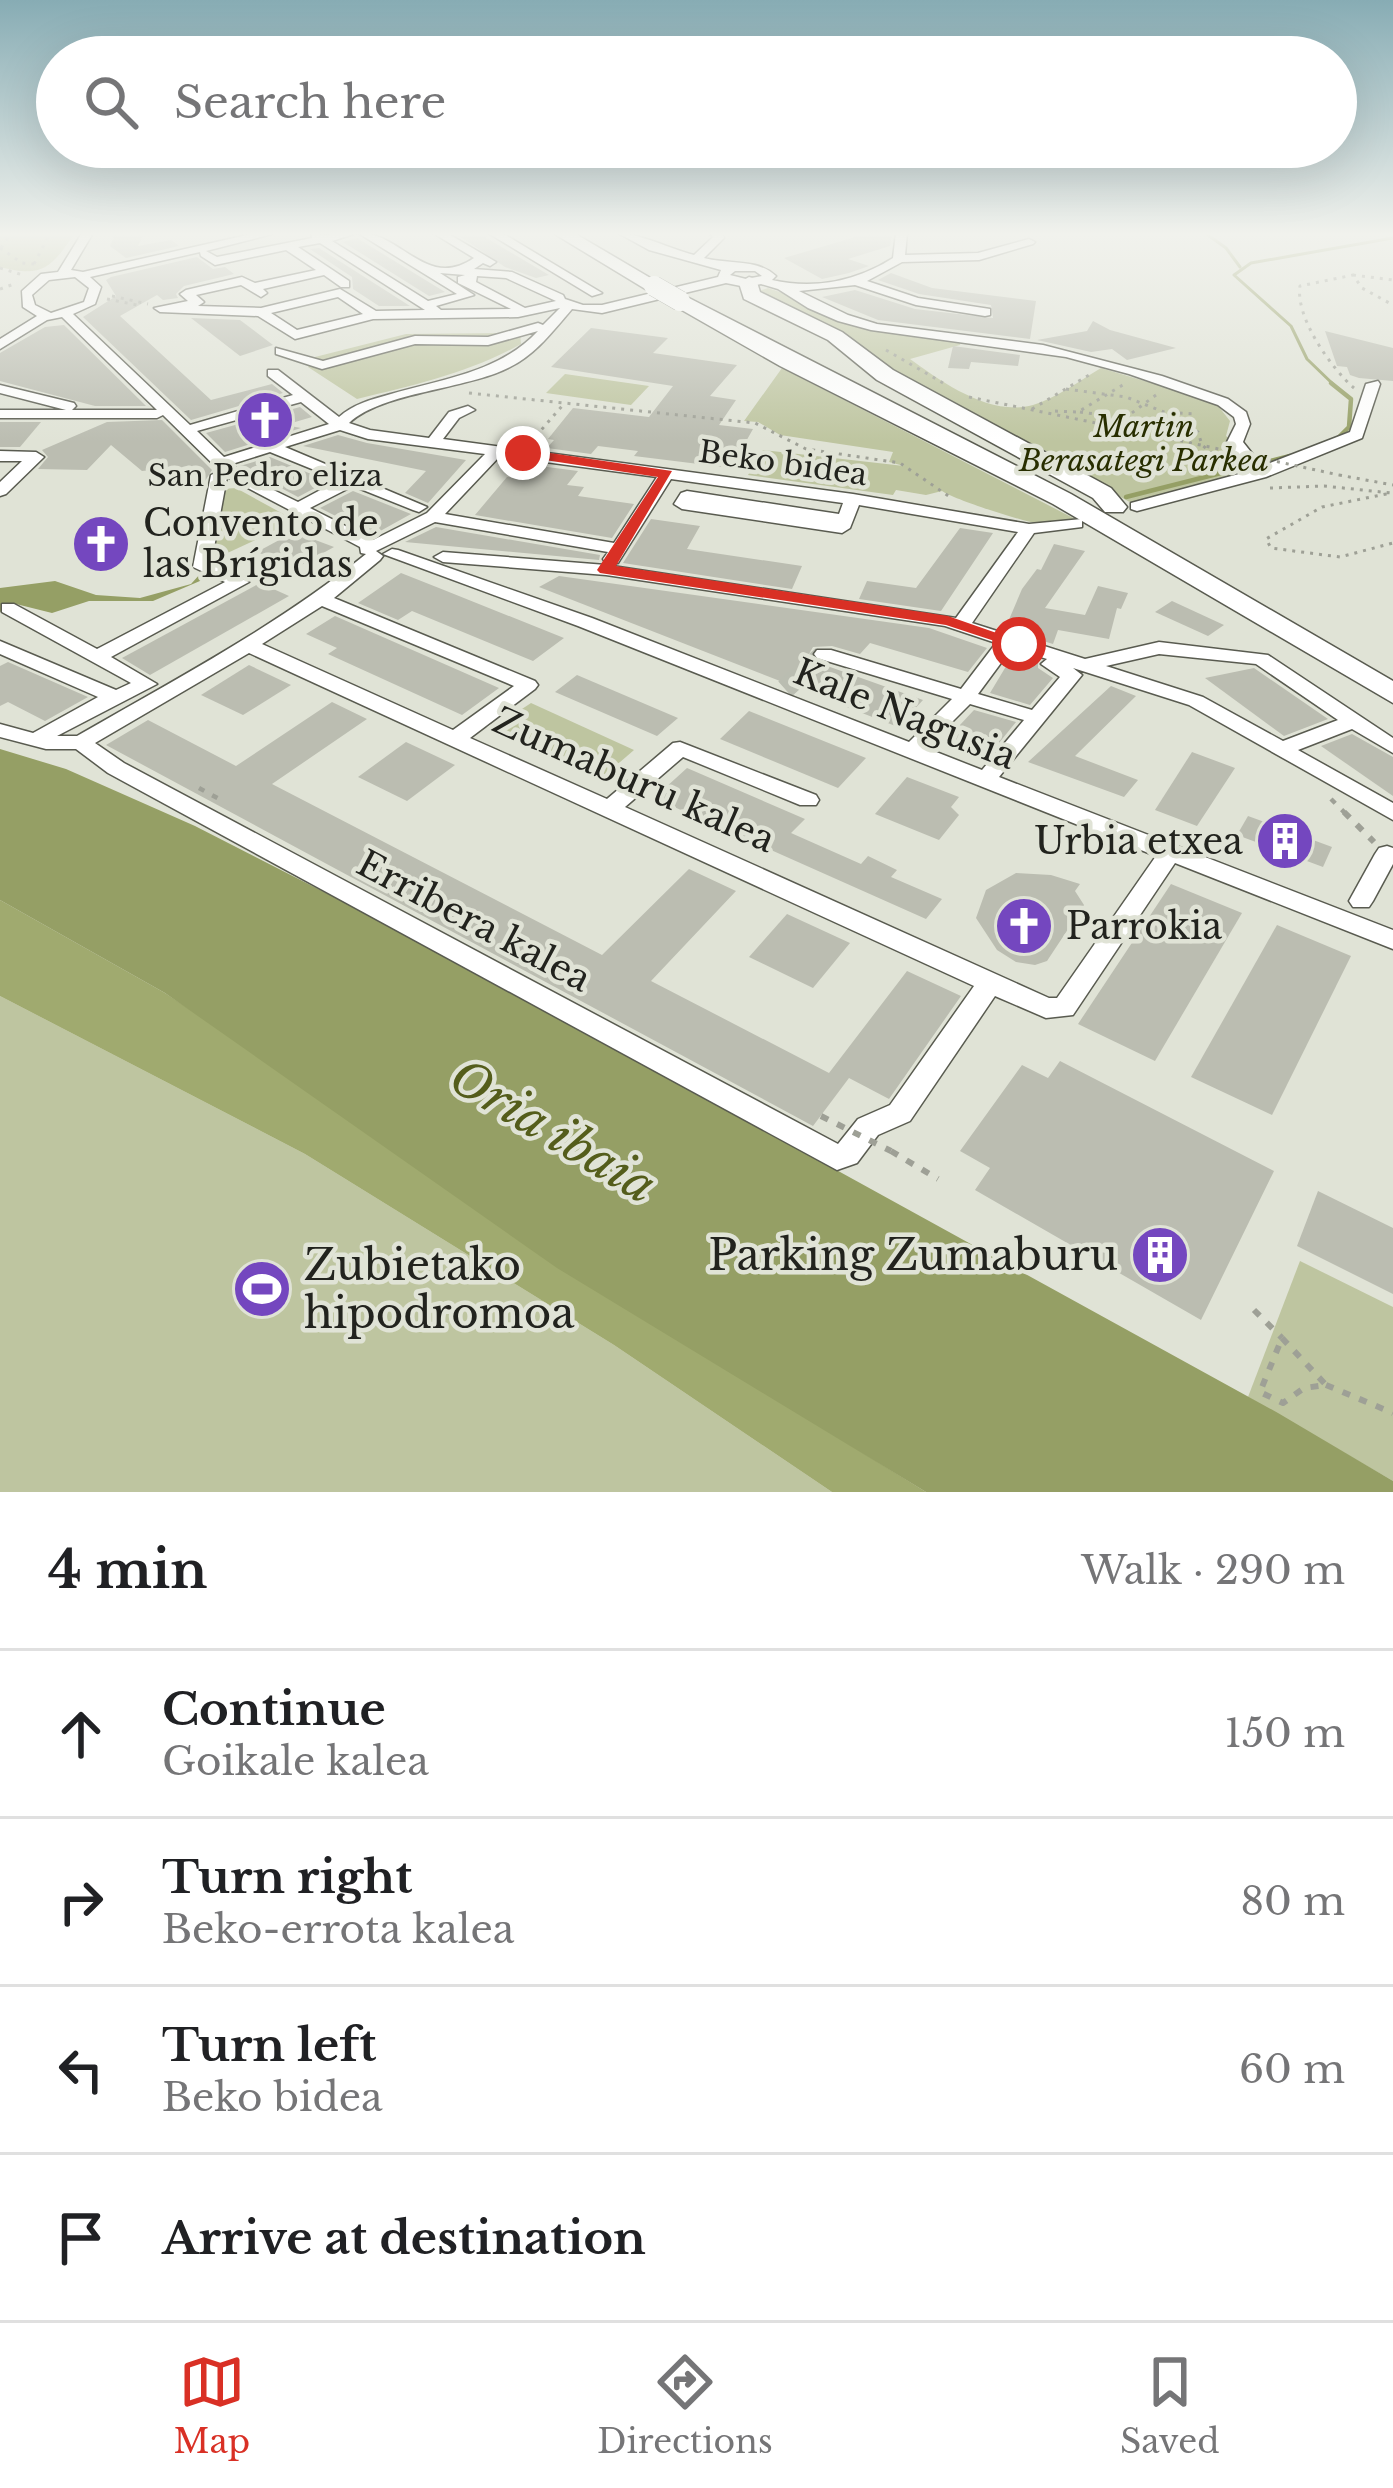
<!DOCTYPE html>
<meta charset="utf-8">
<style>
:root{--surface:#fff;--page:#f2f2f2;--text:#202124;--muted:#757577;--line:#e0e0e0;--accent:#d93025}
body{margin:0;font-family:"Libre Baskerville",serif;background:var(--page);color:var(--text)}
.stop{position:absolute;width:36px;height:36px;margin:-27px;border:9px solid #d93025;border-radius:50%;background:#fff}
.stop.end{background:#d93025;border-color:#fff;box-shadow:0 3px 12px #0008}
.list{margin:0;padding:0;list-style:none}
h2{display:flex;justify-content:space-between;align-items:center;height:156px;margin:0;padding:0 48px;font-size:51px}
h2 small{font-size:39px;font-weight:400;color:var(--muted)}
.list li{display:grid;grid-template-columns:78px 1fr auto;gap:36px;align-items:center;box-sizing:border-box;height:168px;padding:0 48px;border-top:3px solid var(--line)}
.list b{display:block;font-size:45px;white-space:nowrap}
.list p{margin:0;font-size:39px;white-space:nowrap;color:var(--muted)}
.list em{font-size:39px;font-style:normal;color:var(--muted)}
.icon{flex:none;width:66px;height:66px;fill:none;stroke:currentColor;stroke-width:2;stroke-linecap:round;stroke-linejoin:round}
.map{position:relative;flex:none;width:1393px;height:1492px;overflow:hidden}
.search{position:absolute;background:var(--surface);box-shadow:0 12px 48px #0002;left:36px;right:36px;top:36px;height:132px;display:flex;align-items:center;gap:30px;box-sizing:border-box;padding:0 42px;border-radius:66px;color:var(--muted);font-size:45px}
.sheet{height:828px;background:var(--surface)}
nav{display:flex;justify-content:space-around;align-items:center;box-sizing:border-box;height:168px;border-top:3px solid var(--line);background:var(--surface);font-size:33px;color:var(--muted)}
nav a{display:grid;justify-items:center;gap:6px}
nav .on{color:var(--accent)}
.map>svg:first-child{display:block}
.green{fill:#bec5a0}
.forest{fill:#a0aa6f}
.water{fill:#959f65}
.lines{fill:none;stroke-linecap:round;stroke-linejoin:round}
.stream-far1{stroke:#959f65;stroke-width:3}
.stream{stroke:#959f65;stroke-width:4.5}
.building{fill:#bbbdb1}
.minor-tunnel{stroke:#babdb1;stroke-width:20;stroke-dasharray:20 10;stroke-linecap:butt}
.minor-casing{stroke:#595b50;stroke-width:3}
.highway-casing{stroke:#595b50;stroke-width:3}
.path-far2{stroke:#9ea096;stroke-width:3;stroke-dasharray:3 6;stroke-linecap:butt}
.path-far1{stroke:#9ea096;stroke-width:4.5;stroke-dasharray:6 9;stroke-linecap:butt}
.path{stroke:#9ea096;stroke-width:6;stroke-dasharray:8 10;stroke-linecap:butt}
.minor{fill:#fff;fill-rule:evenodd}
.highway{fill:#fff;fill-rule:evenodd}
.highway-bridge-casing{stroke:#595b50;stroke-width:21;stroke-linecap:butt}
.path-bridge-far1{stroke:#9ea096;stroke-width:3;stroke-dasharray:3 6;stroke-linecap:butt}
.path-bridge{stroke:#9ea096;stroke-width:6;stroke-dasharray:8 10;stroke-linecap:butt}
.highway-bridge{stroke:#fff;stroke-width:20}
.route{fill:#d93025}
.labels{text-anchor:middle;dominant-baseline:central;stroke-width:9;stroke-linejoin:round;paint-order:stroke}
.far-park-label{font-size:30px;font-style:italic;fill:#282e00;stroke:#e0e3d6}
.far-street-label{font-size:30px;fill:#22231e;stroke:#e0e3d6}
.far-poi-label{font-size:30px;fill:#22231e;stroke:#e0e3d6}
.poi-label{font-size:36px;fill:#22231e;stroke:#e0e3d6;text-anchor:start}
.street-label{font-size:36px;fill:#22231e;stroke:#e0e3d6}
.near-poi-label{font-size:42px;fill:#22231e;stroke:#e0e3d6;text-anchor:end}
.near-water-label{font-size:48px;font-style:italic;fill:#545d1b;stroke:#e0e3d6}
</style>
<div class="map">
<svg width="1393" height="1492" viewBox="0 0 1393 1492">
<rect width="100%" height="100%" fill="#e0e3d6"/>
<!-- green -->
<g class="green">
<path d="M0,233H75C51,268 43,278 0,267Z"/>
<path d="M768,288L897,332L961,340L960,345L910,359C942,382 990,417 1033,405C1056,398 1081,380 1101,368L1215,402L1230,421L1226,436L1269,469L1137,506L879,365L759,291Z"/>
<path d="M520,333L521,344C469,373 415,385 357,399L308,367L315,357L406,334Z"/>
<path d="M782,368L1081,522C1071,523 1061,526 1052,526C1035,526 955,500 942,491L926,495L896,490L893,495L748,475L763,450L904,466L889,462L893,452L780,435L758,422L744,421Z"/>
<polygon points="565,374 649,386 631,405 546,393"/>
<polygon points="236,488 296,521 208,562 222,489"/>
<polygon points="531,703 634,750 604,776 495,727"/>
<polygon points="0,996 305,1154 614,1345 832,1492 0,1492"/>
<polygon points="1300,1261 1393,1307 1393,1481 1248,1397"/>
</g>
<!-- forest -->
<polygon class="forest" points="0,900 165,993 779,1401 926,1492 832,1492 614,1345 305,1154 0,996"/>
<!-- water -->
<g class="water">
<polygon points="201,573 214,575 153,601 89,601 52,613 16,604 0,612 0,588 55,581 96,595 140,598 191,584"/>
<polygon points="0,749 66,769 195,826 424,943 1278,1413 1393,1481 1393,1492 926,1492 557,1268 165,993 0,900"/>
</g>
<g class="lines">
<!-- stream-far1 -->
<g class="stream-far1">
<polyline points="1205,233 1226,248 1240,267"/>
<polyline points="1335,386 1307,359 1291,326 1234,275 1251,263 1393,238"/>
</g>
<!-- stream -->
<g class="stream">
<polyline points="1331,383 1351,399 1349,427 1336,440"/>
<polyline points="1258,464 1290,456"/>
<polyline points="1126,497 1229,471"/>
</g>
</g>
<!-- building -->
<g class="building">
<polygon points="116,233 144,233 138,246 171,240 179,246 126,258 110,246"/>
<polygon points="455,233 478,233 549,275 536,278 505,267"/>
<polygon points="869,233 892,233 890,246 848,259 869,266 849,273 822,279 784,258"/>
<polygon points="357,238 445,292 429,296 343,242"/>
<polygon points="319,248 410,306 379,306 353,289 352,277 310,249"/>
<polygon points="197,257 213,269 225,267 234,274 184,286 176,294 178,298 163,300 157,295 120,316 211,400 272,384 283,393 191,420 83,317 116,296 106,280 111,277"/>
<polygon points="891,273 932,288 1036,301 1030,339 878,320 822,297 855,290 915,309 993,318 991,305 919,294 878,280"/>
<polygon points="191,318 240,320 273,345 240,356"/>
<polygon points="1093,321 1110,330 1176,348 1127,360 1112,349 1091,352 1037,340 1087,331"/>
<polygon points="64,325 146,406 95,406 0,381 0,353 45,327"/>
<polygon points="591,328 668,338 653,353 737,365 710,396 736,400 719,425 753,429 731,468 634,456 638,451 598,446 591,454 547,448 554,440 548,439 573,408 649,417 673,386 551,367"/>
<polygon points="1325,331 1393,348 1393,381 1359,378 1350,375 1347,367 1337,366"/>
<polygon points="953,346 1020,355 1018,366 971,362 969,369 948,368"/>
<polygon points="300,407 312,417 285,425 301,428 225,452 206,433"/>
<polygon points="162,420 212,470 205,481 178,485 172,468 142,471 111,445 87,470 38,469 48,457 42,450 107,422"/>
<polygon points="0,422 41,422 20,447 0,447"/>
<polygon points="338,435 367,443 466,460 428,503 405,493 426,471 303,446"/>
<polygon points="270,457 328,481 298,497 240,466"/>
<polygon points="532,465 578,471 567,485 584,487 578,496 634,504 612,538 475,515 507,477 520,478"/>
<polygon points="353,491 411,514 373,535 320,508"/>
<polygon points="651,519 700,526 687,549 802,566 792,589 623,563"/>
<polygon points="436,527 600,555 599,560 405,542"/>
<polygon points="960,528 993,533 941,611 859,599 867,581 916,588"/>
<polygon points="294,532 334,547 296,568 257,552"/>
<polygon points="1054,544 1085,551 1045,608 1085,615 1098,586 1128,593 1121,609 1117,608 1109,639 1058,630 1053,644 1005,629 1022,589 1037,569 1041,570"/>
<polygon points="401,573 444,590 564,638 533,661 412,611 398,620 358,603"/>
<polygon points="559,576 929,628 987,648 968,672 870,643 860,654 832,646 813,647 809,654 816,662 923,700 898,727 539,587"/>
<polygon points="260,583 289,596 150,675 122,658"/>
<polygon points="1172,601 1224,625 1208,636 1155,612"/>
<polygon points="335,616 499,688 462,715 328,654 337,648 306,634"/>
<polygon points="1014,653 1038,661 1038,668 1053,678 1030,705 990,693"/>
<polygon points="8,662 88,697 45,721 8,702 0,706 0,666"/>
<polygon points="249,665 291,685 243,715 201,695"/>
<polygon points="1254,668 1328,719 1284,736 1205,678"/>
<polygon points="577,675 678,718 657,736 555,692"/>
<polygon points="1111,686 1136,696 1075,756 1138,780 1124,797 1028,762"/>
<polygon points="332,702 367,719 272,784 602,955 689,869 736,891 651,981 829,1073 907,971 961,996 889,1099 849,1078 813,1126 106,745 148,720 236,766"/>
<polygon points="974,710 1016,722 986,759 944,742"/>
<polygon points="749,711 866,758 838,788 720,739"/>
<polygon points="1352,734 1393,757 1393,796 1321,746"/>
<polygon points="406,742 455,765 407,801 358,777"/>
<polygon points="1192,752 1235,768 1197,826 1155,810"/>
<polygon points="687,768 805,819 791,833 861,864 868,856 897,870 891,877 942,899 926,919 654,798"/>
<polygon points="907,777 959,797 951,807 959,815 939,840 875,814"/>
<polygon points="1248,816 1332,847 1323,867 1237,835"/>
<polygon points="1016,873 1051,875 1080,884 1075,891 1084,905 1047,961 1035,965 1016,962 997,950 976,918 986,890"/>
<polygon points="1171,884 1242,913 1155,1061 1078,1024"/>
<polygon points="787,914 850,943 813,988 749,957"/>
<polygon points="1277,925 1351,956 1272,1115 1191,1077"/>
<polygon points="1060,1061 1274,1171 1201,1320 975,1190 990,1168 960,1151 1022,1065 1048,1078"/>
<polygon points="1318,1191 1393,1228 1393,1294 1297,1246"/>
</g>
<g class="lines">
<!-- minor-tunnel -->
<polyline class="minor-tunnel" points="785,689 824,654"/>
<defs>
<g id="minor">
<path d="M82,233H93L71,270L83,272L256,233H276L206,251L217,257L312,238L311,233L323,235L357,233L332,241L428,301L457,294L358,233C402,232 426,291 474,258L433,233H447L496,262L490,266L483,263L474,269L512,272L563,295L565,299L583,305H602L718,277L721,270L649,250L618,233C638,233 671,249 694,255L713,237L709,233H722L724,238L704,258C730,265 756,258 776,276L772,280C815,290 857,281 893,258L896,233H907L905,255L978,253L1029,239L1035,242L1033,244L979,260L902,262L867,281L918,298L990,309V315L985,316L916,305L855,285L799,291L848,315L877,324L1043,345L1162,376L1228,399L1246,412L1250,424L1243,442L1262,466L1350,432L1366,384L1378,381L1380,384L1362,438L1266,477L1137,511L1131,509V503L1250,471L1227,442L1236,424L1234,417L1218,405L1129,374L1066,357L871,330L838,321L808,308L778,289L761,284L746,287L726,283L602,313L572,309C553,331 536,354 510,367C466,390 384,391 349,423L370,430L429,438L449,412L468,406L475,410L459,418L443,439L853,494L1029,524L1082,519V527L1034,533L972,623L1085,659L1159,642L1268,655L1393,738V753L1352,729L1298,750L1393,803V820L1189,705L1073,668L1082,675L999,777L1393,930V949L1175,863L1073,1015L1046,1018L995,996L910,1121L878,1135L857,1163L837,1170L108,773L76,749H46L0,737V724L33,733L98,697L0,654V641L116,690L131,683L2,612V604H14L97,649L225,582L193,567L211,475L220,471L163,415L157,418H0V410H66L0,393V385L74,403L76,406L72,410H157L62,317L47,320L0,349V339L37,316L23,307L22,291L41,274L58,272ZM320,243L425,310L376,311L340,289L261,308L198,306L204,302L196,295L241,285L261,297L267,293L263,289L324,275L341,287H349V281L298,247ZM286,250L316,270L255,283L242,277L186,290L180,294L188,301L154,308L160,312L258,316L295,339L373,319L518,317L560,308L543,325L538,323L488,337L415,336L323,361L276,348V354L322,369L415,344L488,345L538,331C500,372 443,379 391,394C373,399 353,404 339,417L278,370H268V376L293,395L190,425L73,314L95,304L101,287L90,277L200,252L201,256L215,265ZM735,271H755L762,276L746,279L730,275ZM440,273L465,275L458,277V283L511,309L441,310L436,306L474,295ZM477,276L506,278L556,301L525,308L476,282ZM75,277L89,288L84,302L51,313L35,305L32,295L49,280ZM338,297L363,314L297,330L271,313ZM301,402L329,424L224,457L197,431ZM340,430L368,439L485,454L427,513L373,540L310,508L353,486L413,510L419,512L427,507L285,447ZM270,452L339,480L298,502L243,475L232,464ZM500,456L657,477L614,543L445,514ZM227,477L360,547L361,553L366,554C277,626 176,679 77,736H57L157,684L111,657L249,582L211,564ZM671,479L843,503L839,514L687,491L681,493L674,504L682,509L842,533L850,528L859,505L1018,532L956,618L606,565L443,552L434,557L443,562L606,575L945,626L996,643L961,689L831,650H817L814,654L817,658L952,699L909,742L592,618L398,550L392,549L383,554L578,626L1156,856L1057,998H1049L625,807L683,757L800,805H816L819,800L816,795L680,742L673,743L607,799L470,738L535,689L538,685L535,681L334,598L380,560L383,556L376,551L435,522L608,552L603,559L606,563H618ZM322,606L514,686L453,730L262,644ZM1012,648L1047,659L1041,664L1060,677L1032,710L978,694ZM249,653L974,986L890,1105L858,1119L838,1144L124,763L95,743ZM1159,654L1256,664L1338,720L1283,741L1203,697L1106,666ZM970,704L1024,720L982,770L926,748Z"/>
<polygon points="488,233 502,233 602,293 592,296"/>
<polygon points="0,451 36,452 44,457 6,494 0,496 0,482 22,461 0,461"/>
<polygon points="1387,846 1393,848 1393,864 1373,901 1369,907 1353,907 1349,901 1375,854 1379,848"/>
</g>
<g id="highway">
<polygon points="553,233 574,233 664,286 647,290"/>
<polygon points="749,277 756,279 760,292 842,332 893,370 1111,488 1127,507 1123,512 1105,512 1093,498 877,380 828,340 744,299 739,283"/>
<polygon points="673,297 687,297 1071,494 1393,681 1393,703 1053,504 780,366 673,305"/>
</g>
</defs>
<!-- minor casing -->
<use href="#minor" class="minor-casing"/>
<!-- highway casing -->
<use href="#highway" class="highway-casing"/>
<!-- path-far2 -->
<g class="path-far2">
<polyline points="0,248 22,263 34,264"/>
<polyline points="1,248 11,233"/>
<polyline points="34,264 50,233"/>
<polyline points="0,268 23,275"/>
<polyline points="1353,275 1393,280"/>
<polyline points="0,289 17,283"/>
<polyline points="112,296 148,304"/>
<polyline points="107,299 142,306"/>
<polyline points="886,350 943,383"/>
<path d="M1354,388C1331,368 1295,317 1300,286L1353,275L1362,288L1393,305"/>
<polyline points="1066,389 1126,397 1164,412 1196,414"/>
<polyline points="469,393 755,423 806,449 900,463 953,499"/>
<polyline points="969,397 1145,433"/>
<polyline points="1032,409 1089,375"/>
<polyline points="1055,411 1078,412 1126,383"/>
<polyline points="1080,412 1125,418 1156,395"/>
<polyline points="1180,412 1168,423 1198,432 1202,445 1227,466"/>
<polyline points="1125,418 1167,423"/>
<polyline points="530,443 562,406"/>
<polyline points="1339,475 1393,485"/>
<polyline points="1270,488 1324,486 1391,493 1322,507 1266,539 1271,548 1340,557 1393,543"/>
</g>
<!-- path-far1 -->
<g class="path-far1">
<polyline points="199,788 221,800"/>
<polyline points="1331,799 1347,815"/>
</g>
<!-- path -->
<g class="path">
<polyline points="1344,812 1374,842"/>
<polyline points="891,1151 938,1179"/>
<polyline points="1254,1310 1282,1338"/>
<polygon points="1282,1338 1326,1385 1304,1388 1283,1403 1260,1392"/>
<polyline points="1326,1385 1393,1413"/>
</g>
<!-- minor -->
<use href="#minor" class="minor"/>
<!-- highway -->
<use href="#highway" class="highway"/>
<defs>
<polyline id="highway-bridge" points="654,286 680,301"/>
</defs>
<!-- highway-bridge casing -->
<use href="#highway-bridge" class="highway-bridge-casing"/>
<!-- path-bridge-far1 -->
<polyline class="path-bridge-far1" points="1145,433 1339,475"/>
<!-- path-bridge -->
<polyline class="path-bridge" points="821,1116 891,1151"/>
<!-- highway-bridge -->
<use href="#highway-bridge" class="highway-bridge"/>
</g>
<!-- sky -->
<linearGradient id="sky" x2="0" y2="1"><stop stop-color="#87acb4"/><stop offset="0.53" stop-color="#f1f2ed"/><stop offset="1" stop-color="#f1f2ed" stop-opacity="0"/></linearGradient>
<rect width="1393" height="442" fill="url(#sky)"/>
<!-- route -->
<polygon class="route" points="523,449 672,471 616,566 948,616 1028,644 1019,649 946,625 600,573 597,570 658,477 518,456"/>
<!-- icons -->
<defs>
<symbol id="church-disc" viewBox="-11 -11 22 22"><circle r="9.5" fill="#7447bf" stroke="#e0e3d6"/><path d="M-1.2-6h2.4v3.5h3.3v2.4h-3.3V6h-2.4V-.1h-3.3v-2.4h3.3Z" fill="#fff"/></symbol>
<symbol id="building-disc" viewBox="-11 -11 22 22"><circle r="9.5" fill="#7447bf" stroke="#e0e3d6"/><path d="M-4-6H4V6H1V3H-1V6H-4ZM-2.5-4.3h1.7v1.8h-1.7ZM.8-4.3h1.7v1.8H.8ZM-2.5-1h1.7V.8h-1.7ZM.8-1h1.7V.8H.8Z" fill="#fff"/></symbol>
<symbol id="stadium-disc" viewBox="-11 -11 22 22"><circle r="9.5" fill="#7447bf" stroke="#e0e3d6"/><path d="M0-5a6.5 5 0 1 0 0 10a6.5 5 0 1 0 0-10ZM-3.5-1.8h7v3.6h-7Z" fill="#fff"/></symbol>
</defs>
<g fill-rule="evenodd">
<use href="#church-disc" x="232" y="387" width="66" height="66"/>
<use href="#church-disc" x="68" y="511" width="66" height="66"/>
<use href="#building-disc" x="1252" y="808" width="66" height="66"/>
<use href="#church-disc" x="991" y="893" width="66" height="66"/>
<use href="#building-disc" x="1127" y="1222" width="66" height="66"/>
<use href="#stadium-disc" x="229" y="1256" width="66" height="66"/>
</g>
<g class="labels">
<!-- far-park labels -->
<g class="far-park-label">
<text x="1144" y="426">Martin<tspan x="1144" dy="34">Berasategi Parkea</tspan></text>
</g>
<!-- far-street labels -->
<g class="far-street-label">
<text transform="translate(783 463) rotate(8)">Beko bidea</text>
</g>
<!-- far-poi labels -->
<g class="far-poi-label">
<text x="265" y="475">San Pedro eliza</text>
</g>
<!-- poi labels -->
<g class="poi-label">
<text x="143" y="523">Convento de<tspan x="143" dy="41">las Brígidas</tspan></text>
<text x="1243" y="841" text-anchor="end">Urbia etxea</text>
<text x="1066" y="926">Parrokia</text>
</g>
<!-- street labels -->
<g class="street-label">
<text transform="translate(905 714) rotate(22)">Kale Nagusia</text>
<text transform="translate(634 780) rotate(24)">Zumaburu kalea</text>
<text transform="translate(474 921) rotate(28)">Erribera kalea</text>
</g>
<!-- near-poi labels -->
<g class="near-poi-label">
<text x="1118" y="1255">Parking Zumaburu</text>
<text x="304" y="1265" text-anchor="start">Zubietako<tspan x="304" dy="48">hipodromoa</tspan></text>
</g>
<!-- near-water labels -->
<g class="near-water-label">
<text transform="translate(553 1131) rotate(31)">Oria ibaia</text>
</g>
</g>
</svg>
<div class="stop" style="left:1019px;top:644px"></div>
<div class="stop end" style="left:523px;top:453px"></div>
<div class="search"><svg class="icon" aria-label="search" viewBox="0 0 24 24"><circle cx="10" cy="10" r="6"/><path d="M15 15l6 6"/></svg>Search here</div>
</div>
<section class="sheet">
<h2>4 min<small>Walk · 290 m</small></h2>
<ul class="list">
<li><svg class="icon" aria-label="ahead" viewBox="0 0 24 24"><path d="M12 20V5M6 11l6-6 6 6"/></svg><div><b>Continue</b><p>Goikale kalea</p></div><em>150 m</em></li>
<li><svg class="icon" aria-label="right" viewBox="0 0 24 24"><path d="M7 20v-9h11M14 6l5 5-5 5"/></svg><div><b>Turn right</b><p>Beko-errota kalea</p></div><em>80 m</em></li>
<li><svg class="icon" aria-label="left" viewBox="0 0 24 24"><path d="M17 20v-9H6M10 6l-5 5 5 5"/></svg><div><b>Turn left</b><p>Beko bidea</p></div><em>60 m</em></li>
<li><svg class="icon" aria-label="arrive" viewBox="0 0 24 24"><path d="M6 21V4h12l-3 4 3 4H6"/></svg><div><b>Arrive at destination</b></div></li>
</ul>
</section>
<nav>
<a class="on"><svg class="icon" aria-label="map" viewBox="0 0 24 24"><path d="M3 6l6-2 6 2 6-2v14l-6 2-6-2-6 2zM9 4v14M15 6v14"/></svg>Map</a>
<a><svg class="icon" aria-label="directions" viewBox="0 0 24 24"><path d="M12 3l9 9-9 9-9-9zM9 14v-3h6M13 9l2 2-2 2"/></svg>Directions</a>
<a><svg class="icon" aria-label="saved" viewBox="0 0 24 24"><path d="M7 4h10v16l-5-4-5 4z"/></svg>Saved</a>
</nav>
